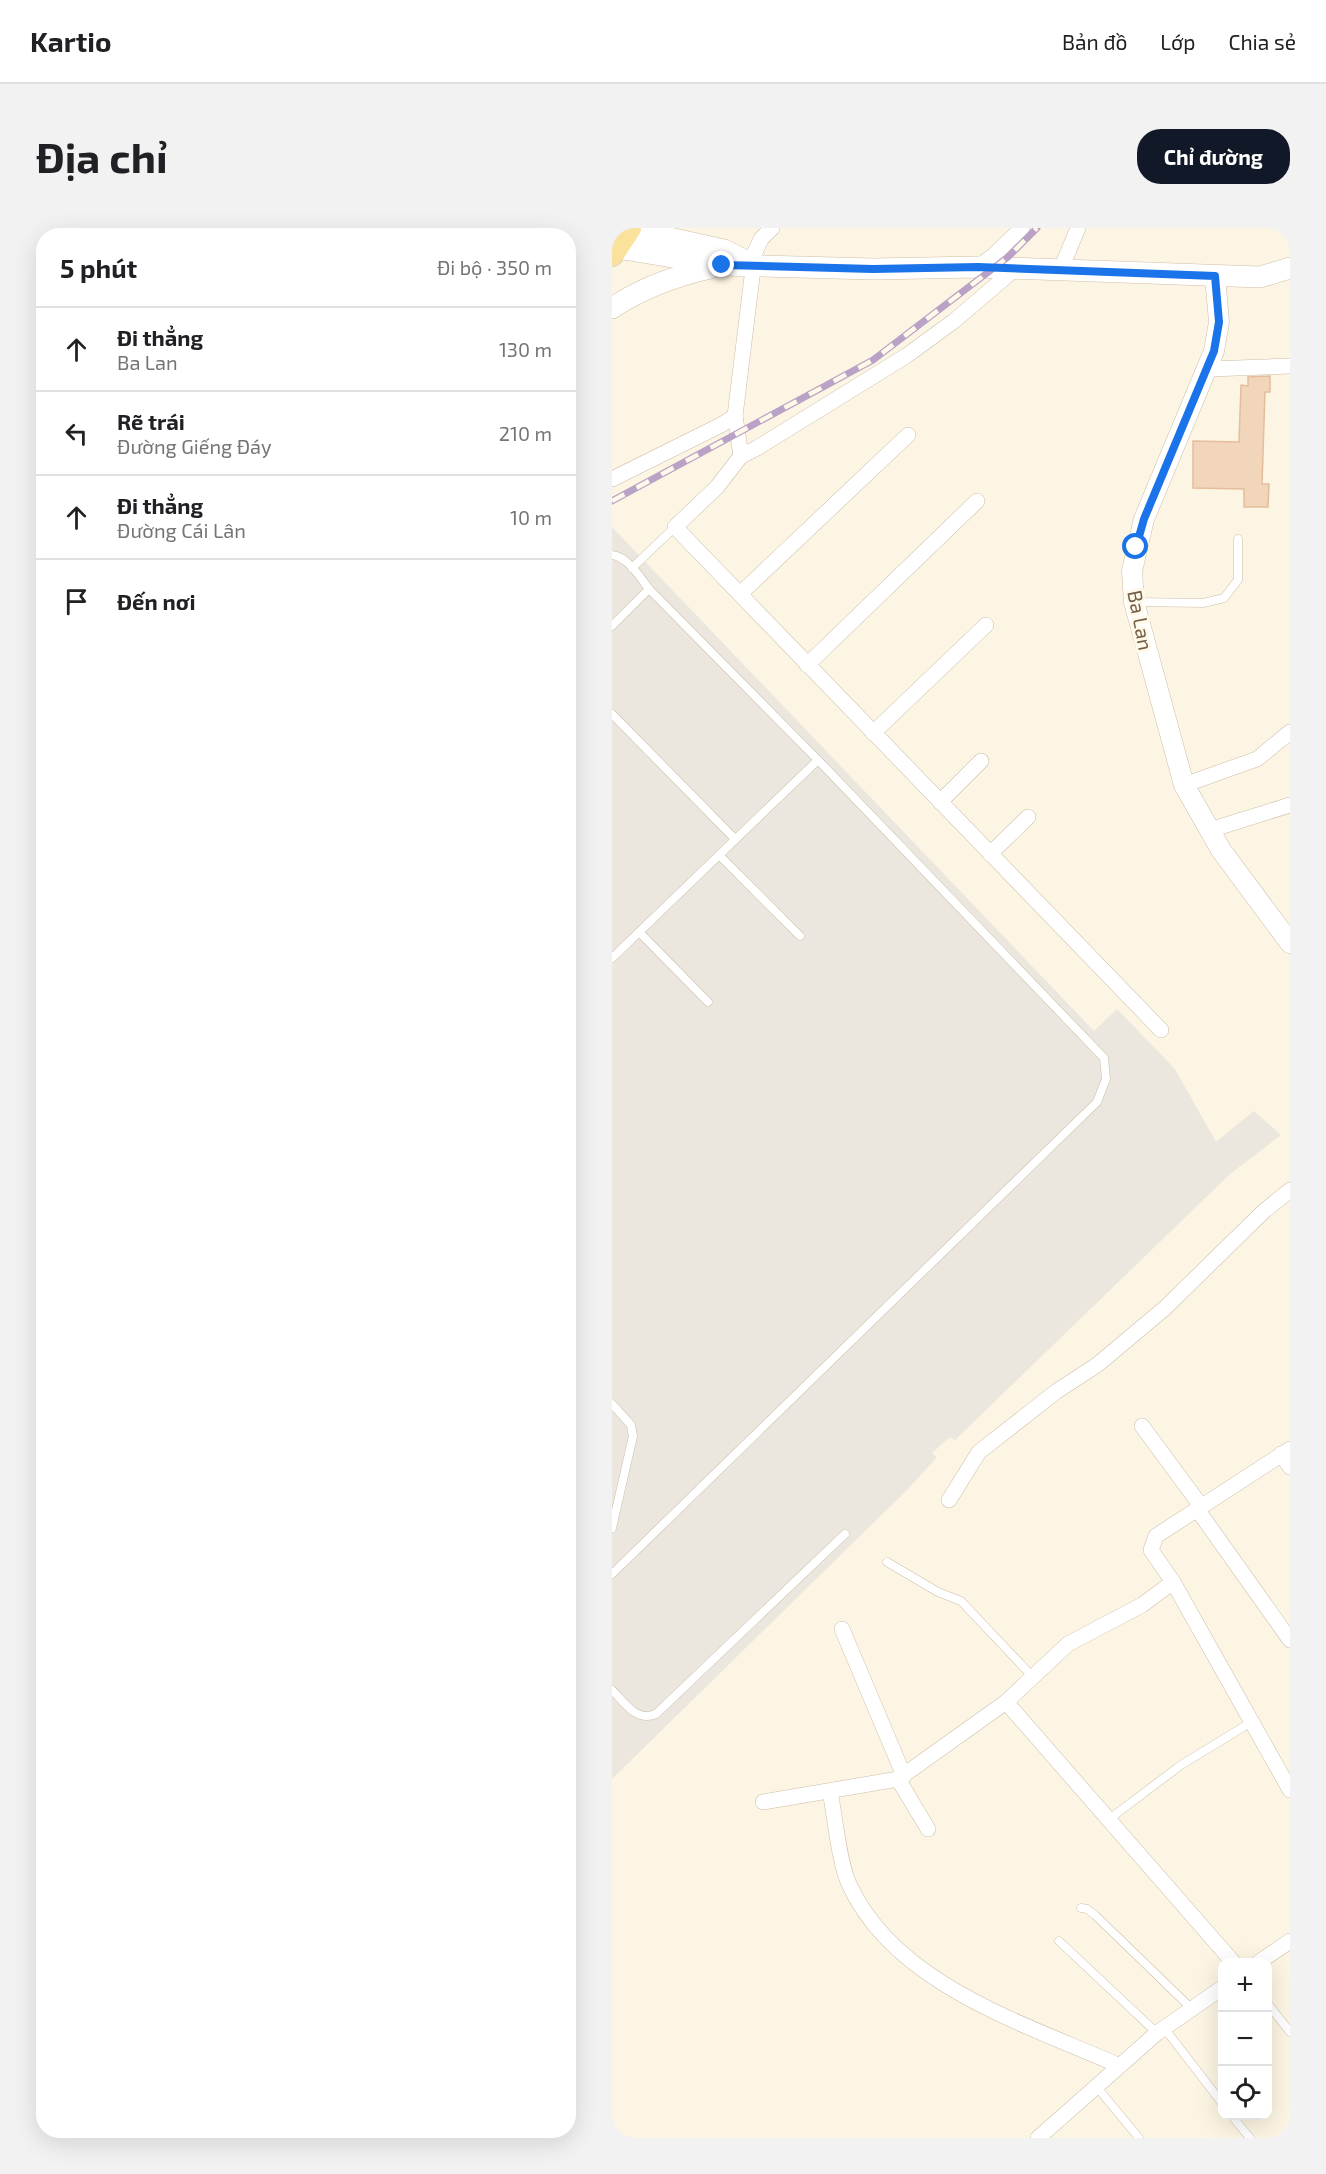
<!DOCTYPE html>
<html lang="vi">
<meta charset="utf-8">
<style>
:root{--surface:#fff;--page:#f2f2f2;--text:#202124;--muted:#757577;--line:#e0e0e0;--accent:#111827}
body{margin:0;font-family:"Exo 2",sans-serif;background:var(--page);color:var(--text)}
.controls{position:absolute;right:18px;bottom:18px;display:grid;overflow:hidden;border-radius:12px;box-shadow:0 6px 24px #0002}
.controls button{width:54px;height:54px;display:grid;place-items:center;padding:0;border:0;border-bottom:2px solid var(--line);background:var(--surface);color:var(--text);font:30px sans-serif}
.stop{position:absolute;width:18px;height:18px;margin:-14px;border:4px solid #1a73e8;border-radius:50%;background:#fff}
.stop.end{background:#1a73e8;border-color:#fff;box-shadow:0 2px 6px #0008}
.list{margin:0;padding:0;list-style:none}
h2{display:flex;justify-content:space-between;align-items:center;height:78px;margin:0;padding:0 24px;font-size:26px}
h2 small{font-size:20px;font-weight:400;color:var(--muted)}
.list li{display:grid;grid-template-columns:39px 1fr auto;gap:18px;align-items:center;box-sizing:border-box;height:84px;padding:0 24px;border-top:2px solid var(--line)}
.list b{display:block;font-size:22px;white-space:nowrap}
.list p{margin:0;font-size:20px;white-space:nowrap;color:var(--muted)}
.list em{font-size:20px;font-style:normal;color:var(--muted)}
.icon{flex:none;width:33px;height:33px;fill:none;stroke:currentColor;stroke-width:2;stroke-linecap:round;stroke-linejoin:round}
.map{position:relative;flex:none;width:678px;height:1910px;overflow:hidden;border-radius:24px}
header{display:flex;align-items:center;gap:36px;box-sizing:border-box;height:84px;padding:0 30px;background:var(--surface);border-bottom:2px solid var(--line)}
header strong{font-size:28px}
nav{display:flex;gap:33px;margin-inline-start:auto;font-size:21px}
.intro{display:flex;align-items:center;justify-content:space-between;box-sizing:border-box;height:144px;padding:0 36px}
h1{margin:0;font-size:42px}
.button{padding:15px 27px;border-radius:24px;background:var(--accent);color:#fff;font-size:21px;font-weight:700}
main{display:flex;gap:36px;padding:0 36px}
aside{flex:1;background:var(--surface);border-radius:24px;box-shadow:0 6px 24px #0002}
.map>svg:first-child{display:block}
.industrial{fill:#ebe6de}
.building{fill:#f1d6bb;stroke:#e4be9c;stroke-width:1.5}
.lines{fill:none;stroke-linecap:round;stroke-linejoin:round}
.service-casing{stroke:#cdbdaa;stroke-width:9}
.minor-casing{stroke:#cdbdaa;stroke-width:16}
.tertiary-casing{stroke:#cdbdaa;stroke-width:21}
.secondary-casing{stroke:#d0bea7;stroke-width:22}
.primary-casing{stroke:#dbd5d0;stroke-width:26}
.service{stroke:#fff;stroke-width:8}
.minor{stroke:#fff;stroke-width:15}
.tertiary{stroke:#fff;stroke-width:20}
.secondary{stroke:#fff;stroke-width:21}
.primary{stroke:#fae19c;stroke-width:24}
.rail-casing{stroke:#b9a2c5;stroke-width:7}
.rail{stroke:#fff9e9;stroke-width:4.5;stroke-dasharray:14;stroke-linecap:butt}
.route{stroke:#1a73e8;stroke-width:8}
.labels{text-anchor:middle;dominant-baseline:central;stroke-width:6;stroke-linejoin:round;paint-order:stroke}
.street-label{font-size:20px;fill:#745d49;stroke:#fff9e9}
</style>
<header>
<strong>Kartio</strong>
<nav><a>Bản đồ</a><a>Lớp</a><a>Chia sẻ</a></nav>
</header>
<div class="intro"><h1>Địa chỉ</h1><a class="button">Chỉ đường</a></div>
<main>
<aside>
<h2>5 phút<small>Đi bộ · 350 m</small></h2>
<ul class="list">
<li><svg class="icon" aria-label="ahead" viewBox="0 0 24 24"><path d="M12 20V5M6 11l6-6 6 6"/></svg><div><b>Đi thẳng</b><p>Ba Lan</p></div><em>130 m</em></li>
<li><svg class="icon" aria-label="left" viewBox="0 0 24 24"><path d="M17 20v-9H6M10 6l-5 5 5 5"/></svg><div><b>Rẽ trái</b><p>Đường Giếng Đáy</p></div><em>210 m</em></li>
<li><svg class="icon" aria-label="ahead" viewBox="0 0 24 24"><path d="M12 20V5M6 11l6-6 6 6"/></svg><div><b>Đi thẳng</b><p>Đường Cái Lân</p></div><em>10 m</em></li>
<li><svg class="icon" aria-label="arrive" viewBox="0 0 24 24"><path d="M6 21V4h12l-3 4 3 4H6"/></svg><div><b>Đến nơi</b></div></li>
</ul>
</aside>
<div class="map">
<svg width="678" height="1910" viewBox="0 0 678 1910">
<rect width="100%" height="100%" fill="#fcf5e3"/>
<!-- industrial -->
<polygon class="industrial" points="0,299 482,803 505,781 563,841 604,914 642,883 669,907 618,946 343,1212 338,1209 320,1225 325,1229 296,1261 0,1551"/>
<!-- building -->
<polygon class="building" points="658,148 658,164 653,164 650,256 657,256 656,279 632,279 632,261 581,260 581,213 627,214 629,157 636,158 636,149"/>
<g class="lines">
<defs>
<g id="service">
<path d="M0,327C16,329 28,349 37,361L206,532L492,830L494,851L485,874L0,1346"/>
<polyline points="20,340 63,299"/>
<polyline points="522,374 591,375 612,370 626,352 626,311"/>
<polyline points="0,398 37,361"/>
<polyline points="0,486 123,611"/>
<polyline points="107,627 188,708"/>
<polyline points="27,704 96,774"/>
<polyline points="0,730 206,532"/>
<polyline points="0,1176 19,1197 21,1208 0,1300"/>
<polyline points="275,1334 326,1364 349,1373 420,1448"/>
<path d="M0,1462C14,1476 24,1494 44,1486L233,1306"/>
<polyline points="496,1592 569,1537 641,1493"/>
<polyline points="469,1680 475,1681 483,1687 580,1781"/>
<polyline points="447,1713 545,1805"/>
<polyline points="656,1776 678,1804"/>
<polyline points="553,1801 610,1875"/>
<polyline points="484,1858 527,1910"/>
<polyline points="620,1888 638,1910"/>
</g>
<g id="minor">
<polyline points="366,39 382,27 410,0"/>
<polyline points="404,40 342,93 294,128 145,220 129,228 105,259 63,299 549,802"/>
<polyline points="449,41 466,0"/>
<polyline points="597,141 678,138"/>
<polyline points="129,228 123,188 143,24 149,11 160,0"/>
<polyline points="0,251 109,197 123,188"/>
<polyline points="128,366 296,207"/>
<polyline points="195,437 365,273"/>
<polyline points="261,505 374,397"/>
<polyline points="572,557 645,531 678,504"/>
<polyline points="328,574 369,533"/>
<polyline points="598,602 678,577"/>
<polyline points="378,626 416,589"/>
<polyline points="530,1198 589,1278"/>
<polyline points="669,1226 678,1239"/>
<polyline points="337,1272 367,1224 445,1163 485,1137 553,1080 651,984 678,962"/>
<polyline points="585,1281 678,1412"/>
<polyline points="561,1354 678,1562"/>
<polyline points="230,1401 292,1548"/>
<polyline points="394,1474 621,1734"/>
<path d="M218,1563C223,1589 227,1634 237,1656C282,1756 413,1796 506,1837"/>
<polyline points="151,1574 286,1551"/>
<polyline points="316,1601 286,1551 394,1474 456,1416 530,1377 561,1354 539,1322 544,1308 678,1221"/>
<polyline points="647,1734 678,1713"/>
<polyline points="426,1910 545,1805 610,1760"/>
</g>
<polyline id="tertiary" points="603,48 607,94 602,123 532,291 520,343 522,374 572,557 609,622 678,715"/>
<g id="secondary">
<polyline points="12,0 112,22 138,35"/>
<polyline points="0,19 110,37 261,41 366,39 648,49 678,40"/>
<path d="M0,80C30,60 63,48 98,40"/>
</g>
<polyline id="primary" points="0,26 17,0"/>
</defs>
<!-- service casing -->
<use href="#service" class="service-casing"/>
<!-- minor casing -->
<use href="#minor" class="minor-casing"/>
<!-- tertiary casing -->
<use href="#tertiary" class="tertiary-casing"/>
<!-- secondary casing -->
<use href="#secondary" class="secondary-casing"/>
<!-- primary casing -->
<use href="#primary" class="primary-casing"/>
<!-- service -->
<use href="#service" class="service"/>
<!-- minor -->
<use href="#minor" class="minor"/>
<!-- tertiary -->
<use href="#tertiary" class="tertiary"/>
<!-- secondary -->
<use href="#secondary" class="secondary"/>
<!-- primary -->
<use href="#primary" class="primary"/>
<defs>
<polyline id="rail" points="0,273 261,132 396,29 425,0"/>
</defs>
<!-- rail casing -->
<use href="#rail" class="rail-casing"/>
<!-- rail -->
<use href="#rail" class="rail"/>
</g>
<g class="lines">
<!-- route -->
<polyline class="route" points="110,37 261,41 366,39 603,48 607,94 602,123 532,291 524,319"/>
</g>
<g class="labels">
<!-- street labels -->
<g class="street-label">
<text transform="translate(529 392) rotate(79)">Ba Lan</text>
</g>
</g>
</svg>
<div class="controls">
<button>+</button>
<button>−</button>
<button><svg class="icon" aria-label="locate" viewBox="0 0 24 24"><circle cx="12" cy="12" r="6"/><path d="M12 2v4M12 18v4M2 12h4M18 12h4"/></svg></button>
</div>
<div class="stop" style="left:524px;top:319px"></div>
<div class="stop end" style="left:110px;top:37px"></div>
</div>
</main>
